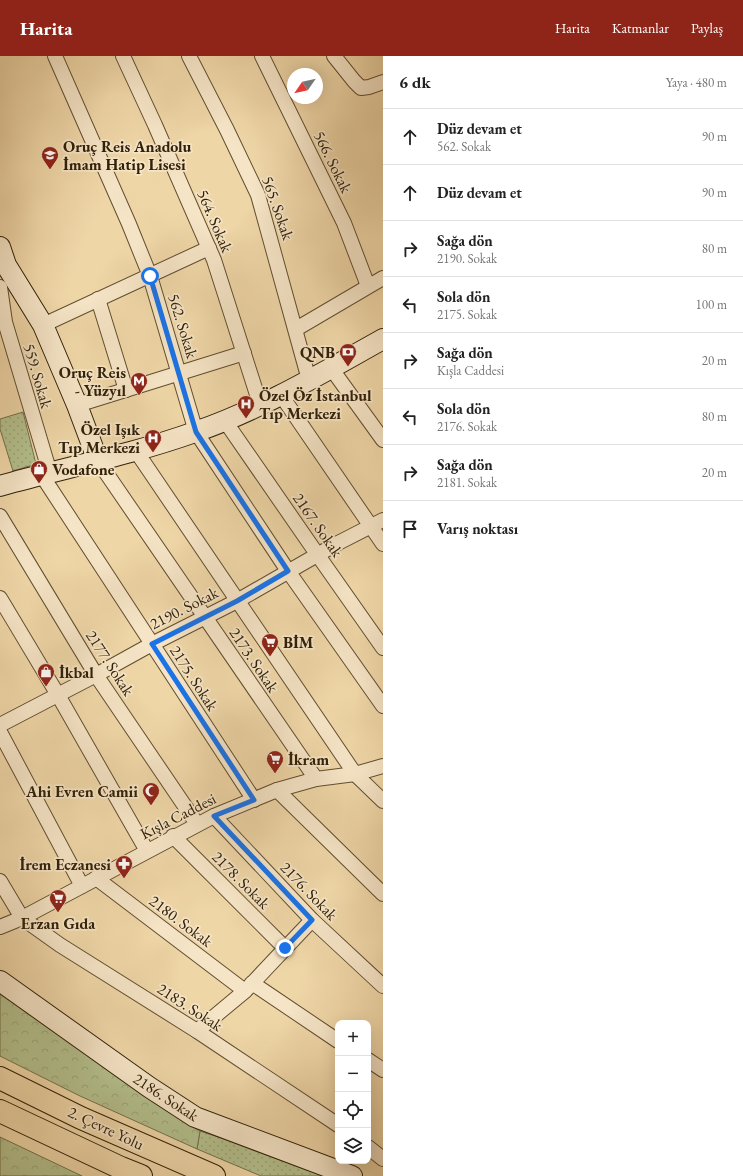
<!DOCTYPE html>
<html lang="tr">
<meta charset="utf-8">
<style>
:root{--surface:#fff;--page:#f6f6f6;--text:#222;--muted:#767676;--line:#e0e0e0;--accent:#8f2418}
body{margin:0;font-family:"EB Garamond",serif;background:var(--page);color:var(--text)}
.controls{position:absolute;right:12px;bottom:12px;display:grid;overflow:hidden;border-radius:8px;box-shadow:0 4px 16px #0002}
.controls button{width:36px;height:36px;display:grid;place-items:center;padding:0;border:0;border-bottom:1px solid var(--line);background:var(--surface);color:var(--text);font:20px sans-serif}
.compass{position:absolute;left:287px;top:12px;width:36px;height:36px;border-radius:50%;background:var(--surface);box-shadow:0 4px 16px #0002;rotate:236deg}
.stop{position:absolute;width:12px;height:12px;margin:-9px;border:3px solid #1a73e8;border-radius:50%;background:#fff}
.stop.end{background:#1a73e8;border-color:#fff;box-shadow:0 1px 4px #0008}
.list{margin:0;padding:0;list-style:none}
h2{display:flex;justify-content:space-between;align-items:center;height:52px;margin:0;padding:0 16px;font-size:17px}
h2 small{font-size:13px;font-weight:400;color:var(--muted)}
.list li{display:grid;grid-template-columns:26px 1fr auto;gap:12px;align-items:center;box-sizing:border-box;height:56px;padding:0 16px;border-top:1px solid var(--line)}
.list b{display:block;font-size:15px;white-space:nowrap}
.list p{margin:0;font-size:13px;white-space:nowrap;color:var(--muted)}
.list em{font-size:13px;font-style:normal;color:var(--muted)}
.icon{flex:none;width:22px;height:22px;fill:none;stroke:currentColor;stroke-width:2;stroke-linecap:round;stroke-linejoin:round}
.map{position:relative;flex:none;width:383px;height:1120px;overflow:hidden}
header{display:flex;align-items:center;gap:24px;box-sizing:border-box;height:56px;padding:0 20px;background:var(--accent);color:#fff}
header strong{font-size:19px}
nav{display:flex;gap:22px;margin-inline-start:auto;font-size:14px}
main{display:flex}
aside{flex:1;background:var(--surface)}
.map>svg:first-child{display:block}
.grass{fill:url(#grass-dots);stroke:#72704a}
.forest{fill:url(#forest-crowns);stroke:#72704a}
.lines{fill:none;stroke-linecap:round;stroke-linejoin:round}
.street-casing{stroke:#604e30;stroke-width:16}
.secondary-casing{stroke:#312008;stroke-width:22}
.highway-casing{stroke:#312008;stroke-width:24}
.street{stroke:#f5e4c6;stroke-width:14}
.secondary{stroke:#f5e4c6;stroke-width:20}
.highway{stroke:#efd6a7;stroke-width:22}
.route{stroke:#1a73e8;stroke-width:5}
.labels{text-anchor:middle;dominant-baseline:central;stroke-width:3.5;stroke-linejoin:round;paint-order:stroke}
.poi-label{font-size:16px;font-weight:bold;fill:#312008;stroke:#f5e4c6;text-anchor:start}
.street-label{font-size:16px;fill:#312008;stroke:#f5e4c6}
</style>
<header>
<strong>Harita</strong>
<nav><a>Harita</a><a>Katmanlar</a><a>Paylaş</a></nav>
</header>
<main>
<div class="map">
<svg width="383" height="1120" viewBox="0 0 383 1120">
<defs>
<pattern id="grass-dots" width="8" height="8" patternUnits="userSpaceOnUse"><rect width="8" height="8" fill="#b3bf8c"/><path d="M2 2h.1M6 6h.1" fill="none" stroke="#9aa477" stroke-width="1.8" stroke-linecap="round"/></pattern>
<pattern id="forest-crowns" width="20" height="18" patternUnits="userSpaceOnUse"><rect width="20" height="18" fill="#b3bf8c"/><path d="M2 6a3 3 0 1 1 6 0M12 15a3 3 0 1 1 6 0" fill="none" stroke="#9aa477"/></pattern>
</defs>
<rect width="100%" height="100%" fill="#efd6a7"/>
<filter id="stains"><feTurbulence type="fractalNoise" baseFrequency=".005" numOctaves="4"/><feColorMatrix values="0 0 0 0 .2 0 0 0 0 .09 0 0 0 0 .02 0 0 0 .5 -.17"/></filter>
<radialGradient id="worn" r=".72"><stop offset=".6" stop-color="#630" stop-opacity="0"/><stop offset="1" stop-color="#630" stop-opacity=".3"/></radialGradient>
<!-- grass -->
<g class="grass">
<polygon points="23,356 36,408 13,415 0,373 0,363"/>
<polygon points="200,1075 335,1120 261,1120 197,1093"/>
</g>
<!-- forest -->
<g class="forest">
<polygon points="0,930 106,1008 141,1038 200,1075 197,1093 80,1040 0,1000"/>
<polygon points="0,1081 82,1120 0,1120"/>
</g>
<g class="lines">
<defs>
<g id="street">
<polyline points="55,0 129,168 150,220 196,376 288,515 383,650"/>
<polyline points="123,0 155,69 214,204 260,348"/>
<polyline points="189,0 227,74 258,139 309,324"/>
<polyline points="262,0 344,167 368,230"/>
<polyline points="334,0 354,25 361,32 369,31 383,26"/>
<polyline points="0,231 5,266 50,417"/>
<polyline points="98,243 126,334"/>
<polyline points="43,269 209,192"/>
<polyline points="296,273 383,222"/>
<polyline points="331,312 383,384"/>
<polyline points="281,339 383,488"/>
<polyline points="77,349 244,297"/>
<polyline points="225,365 317,498 383,592"/>
<polyline points="136,395 355,718 383,745"/>
<polyline points="98,405 316,723"/>
<polyline points="41,418 254,744"/>
<polyline points="0,460 96,619 197,768"/>
<polyline points="0,542 58,639 147,795"/>
<polyline points="0,669 96,619 152,588 237,545 338,487 383,464"/>
<polyline points="0,676 82,830"/>
<polyline points="277,734 383,838"/>
<polyline points="214,760 312,864 383,930"/>
<polyline points="173,780 285,892"/>
<polyline points="96,822 245,935"/>
<polyline points="0,825 22,862 60,889 197,975 338,1069"/>
<polyline points="0,871 22,862 214,760 277,734 316,723 355,718 383,710"/>
<polyline points="252,927 338,985"/>
<polyline points="197,975 245,935 312,864"/>
<polyline points="368,1004 383,1014"/>
<polyline points="368,1091 383,1103"/>
</g>
<g id="secondary">
<polyline points="0,191 6,209 43,269 77,349 98,405"/>
<path d="M0,430L14,426C74,410 136,397 195,376C262,353 322,317 383,283"/>
<polyline points="0,925 149,1031 195,1061 352,1120"/>
</g>
<g id="highway">
<polyline points="0,1022 81,1062 214,1120"/>
<polyline points="0,1055 121,1112 141,1120"/>
</g>
</defs>
<!-- street casing -->
<use href="#street" class="street-casing"/>
<!-- secondary casing -->
<use href="#secondary" class="secondary-casing"/>
<!-- highway casing -->
<use href="#highway" class="highway-casing"/>
<!-- street -->
<use href="#street" class="street"/>
<!-- secondary -->
<use href="#secondary" class="secondary"/>
<!-- highway -->
<use href="#highway" class="highway"/>
</g>
<g class="lines">
<!-- route -->
<polyline class="route" points="150,220 196,376 288,515 237,545 152,588 254,744 214,760 312,864 285,892"/>
</g>
<!-- icons -->
<defs>
<symbol id="school-pin" viewBox="-11 -11 22 30"><path d="M0 17L-7.5 6A9.5 9.5 0 1 1 7.5 6Z" fill="#8f2418" stroke="#f5e4c6"/><path d="M0-5L7-2L0 1L-7-2ZM-4 1L0 2.5L4 1V4Q0 6-4 4Z" fill="#fff"/></symbol>
<symbol id="bank-pin" viewBox="-11 -11 22 30"><path d="M0 17L-7.5 6A9.5 9.5 0 1 1 7.5 6Z" fill="#8f2418" stroke="#f5e4c6"/><path d="M-6-4H6V4H-6ZM0-2.3a2.3 2.3 0 1 0 0 4.6a2.3 2.3 0 1 0 0-4.6Z" fill="#fff"/></symbol>
<symbol id="metro-pin" viewBox="-11 -11 22 30"><path d="M0 17L-7.5 6A9.5 9.5 0 1 1 7.5 6Z" fill="#8f2418" stroke="#f5e4c6"/><path d="M-5.5 5V-5H-3L0 0L3-5H5.5V5H3V-.5L0 4L-3-.5V5Z" fill="#fff"/></symbol>
<symbol id="hospital-pin" viewBox="-11 -11 22 30"><path d="M0 17L-7.5 6A9.5 9.5 0 1 1 7.5 6Z" fill="#8f2418" stroke="#f5e4c6"/><path d="M-5-5h3v3.5h4V-5h3V5h-3V1.5h-4V5h-3Z" fill="#fff"/></symbol>
<symbol id="shop-pin" viewBox="-11 -11 22 30"><path d="M0 17L-7.5 6A9.5 9.5 0 1 1 7.5 6Z" fill="#8f2418" stroke="#f5e4c6"/><path d="M-5-2.5h2.3a2.7 3.5 0 0 1 5.4 0H5L5.5 6h-11ZM-1.5-2.5h3a1.5 2.3 0 0 0-3 0Z" fill="#fff"/></symbol>
<symbol id="supermarket-pin" viewBox="-11 -11 22 30"><path d="M0 17L-7.5 6A9.5 9.5 0 1 1 7.5 6Z" fill="#8f2418" stroke="#f5e4c6"/><path d="M-6-5.5h2.5l.6 2H6L4.5 2H-2.5L-4.4-4H-6ZM-1.5 3.2a1.3 1.3 0 1 0 .1 0ZM3 3.2a1.3 1.3 0 1 0 .1 0Z" fill="#fff"/></symbol>
<symbol id="mosque-pin" viewBox="-11 -11 22 30"><path d="M0 17L-7.5 6A9.5 9.5 0 1 1 7.5 6Z" fill="#8f2418" stroke="#f5e4c6"/><path d="M3.5-4.9A6 6 0 1 0 3.5 4.9A5 5 0 1 1 3.5-4.9Z" fill="#fff"/></symbol>
<symbol id="pharmacy-pin" viewBox="-11 -11 22 30"><path d="M0 17L-7.5 6A9.5 9.5 0 1 1 7.5 6Z" fill="#8f2418" stroke="#f5e4c6"/><path d="M-2-6h4v4h4v4h-4v4h-4v-4h-4v-4h4Z" fill="#fff"/></symbol>
</defs>
<g fill-rule="evenodd">
<use href="#school-pin" x="40" y="89" width="20" height="27"/>
<use href="#bank-pin" x="338" y="286" width="20" height="27"/>
<use href="#metro-pin" x="129" y="315" width="20" height="27"/>
<use href="#hospital-pin" x="236" y="338" width="20" height="27"/>
<use href="#hospital-pin" x="143" y="372" width="20" height="27"/>
<use href="#shop-pin" x="29" y="403" width="20" height="27"/>
<use href="#supermarket-pin" x="260" y="576" width="20" height="27"/>
<use href="#shop-pin" x="36" y="606" width="20" height="27"/>
<use href="#supermarket-pin" x="265" y="693" width="20" height="27"/>
<use href="#mosque-pin" x="141" y="725" width="20" height="27"/>
<use href="#pharmacy-pin" x="114" y="798" width="20" height="27"/>
<use href="#supermarket-pin" x="48" y="832" width="20" height="27"/>
</g>
<g class="labels">
<!-- poi labels -->
<g class="poi-label">
<text x="63" y="90">Oruç Reis Anadolu<tspan x="63" dy="18">İmam Hatip Lisesi</tspan></text>
<text x="335" y="296" text-anchor="end">QNB</text>
<text x="126" y="316" text-anchor="end">Oruç Reis<tspan x="126" dy="18">- Yüzyıl</tspan></text>
<text x="259" y="339">Özel Öz İstanbul<tspan x="259" dy="18">Tıp Merkezi</tspan></text>
<text x="140" y="373" text-anchor="end">Özel Işık<tspan x="140" dy="18">Tıp Merkezi</tspan></text>
<text x="52" y="413">Vodafone</text>
<text x="283" y="586">BİM</text>
<text x="59" y="616">İkbal</text>
<text x="288" y="703">İkram</text>
<text x="138" y="735" text-anchor="end">Ahi Evren Camii</text>
<text x="111" y="808" text-anchor="end">İrem Eczanesi</text>
<text x="58" y="867" text-anchor="middle">Erzan Gıda</text>
</g>
<!-- street labels -->
<g class="street-label">
<text transform="translate(333 106) rotate(64)">566. Sokak</text>
<text transform="translate(278 152) rotate(71)">565. Sokak</text>
<text transform="translate(215 165) rotate(67)">564. Sokak</text>
<text transform="translate(183 270) rotate(73)">562. Sokak</text>
<text transform="translate(38 320) rotate(74)">559. Sokak</text>
<text transform="translate(318 469) rotate(55)">2167. Sokak</text>
<text transform="translate(184 552) rotate(-27)">2190. Sokak</text>
<text transform="translate(254 604) rotate(56)">2173. Sokak</text>
<text transform="translate(110 607) rotate(57)">2177. Sokak</text>
<text transform="translate(194 622) rotate(57)">2175. Sokak</text>
<text transform="translate(178 760) rotate(-27)">Kışla Caddesi</text>
<text transform="translate(241 824) rotate(45)">2178. Sokak</text>
<text transform="translate(309 835) rotate(46)">2176. Sokak</text>
<text transform="translate(181 865) rotate(37)">2180. Sokak</text>
<text transform="translate(190 951) rotate(33)">2183. Sokak</text>
<text transform="translate(166 1041) rotate(33)">2186. Sokak</text>
<text transform="translate(106 1072) rotate(25)">2. Çevre Yolu</text>
</g>
</g>
<rect width="100%" height="100%" filter="url(#stains)"/>
<rect width="100%" height="100%" fill="url(#worn)"/>
</svg>
<div class="controls">
<button>+</button>
<button>−</button>
<button><svg class="icon" aria-label="locate" viewBox="0 0 24 24"><circle cx="12" cy="12" r="6"/><path d="M12 2v4M12 18v4M2 12h4M18 12h4"/></svg></button>
<button><svg class="icon" aria-label="layers" viewBox="0 0 24 24"><path d="M12 4l9 5-9 5-9-5zM3 14l9 5 9-5"/></svg></button>
</div>
<svg class="compass" viewBox="-18 -18 36 36"><path d="M0-13l5 13h-10z" fill="#e53935"/><path d="M0 13l5-13h-10z" fill="#767676"/></svg>
<div class="stop" style="left:150px;top:220px"></div>
<div class="stop end" style="left:285px;top:892px"></div>
</div>
<aside>
<h2>6 dk<small>Yaya · 480 m</small></h2>
<ul class="list">
<li><svg class="icon" aria-label="ahead" viewBox="0 0 24 24"><path d="M12 20V5M6 11l6-6 6 6"/></svg><div><b>Düz devam et</b><p>562. Sokak</p></div><em>90 m</em></li>
<li><svg class="icon" aria-label="ahead" viewBox="0 0 24 24"><path d="M12 20V5M6 11l6-6 6 6"/></svg><div><b>Düz devam et</b></div><em>90 m</em></li>
<li><svg class="icon" aria-label="right" viewBox="0 0 24 24"><path d="M7 20v-9h11M14 6l5 5-5 5"/></svg><div><b>Sağa dön</b><p>2190. Sokak</p></div><em>80 m</em></li>
<li><svg class="icon" aria-label="left" viewBox="0 0 24 24"><path d="M17 20v-9H6M10 6l-5 5 5 5"/></svg><div><b>Sola dön</b><p>2175. Sokak</p></div><em>100 m</em></li>
<li><svg class="icon" aria-label="right" viewBox="0 0 24 24"><path d="M7 20v-9h11M14 6l5 5-5 5"/></svg><div><b>Sağa dön</b><p>Kışla Caddesi</p></div><em>20 m</em></li>
<li><svg class="icon" aria-label="left" viewBox="0 0 24 24"><path d="M17 20v-9H6M10 6l-5 5 5 5"/></svg><div><b>Sola dön</b><p>2176. Sokak</p></div><em>80 m</em></li>
<li><svg class="icon" aria-label="right" viewBox="0 0 24 24"><path d="M7 20v-9h11M14 6l5 5-5 5"/></svg><div><b>Sağa dön</b><p>2181. Sokak</p></div><em>20 m</em></li>
<li><svg class="icon" aria-label="arrive" viewBox="0 0 24 24"><path d="M6 21V4h12l-3 4 3 4H6"/></svg><div><b>Varış noktası</b></div></li>
</ul>
</aside>
</main>
